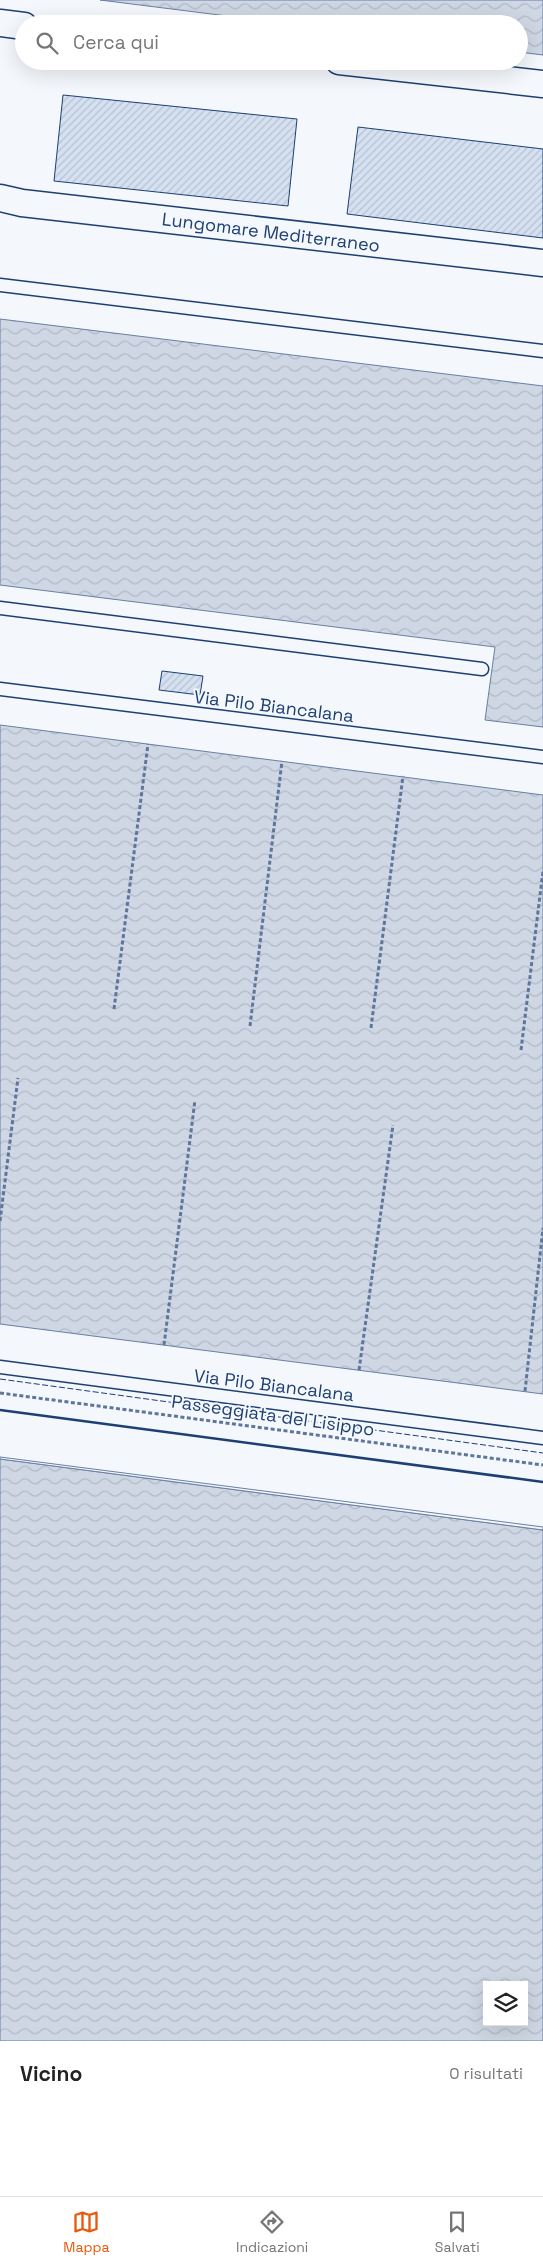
<!DOCTYPE html>
<html lang="it">
<style>
:root{--surface:#fff;--page:#f2f2f2;--text:#222;--muted:#767676;--line:#e0e0e0;--accent:#ea580c}
body{margin:0;font-family:"Space Grotesk",sans-serif;background:var(--page);color:var(--text)}
.controls{position:absolute;right:15px;bottom:15px;display:grid;overflow:hidden;border-radius:0px;box-shadow:0 5px 20px #0002}
.controls button{width:45px;height:45px;display:grid;place-items:center;padding:0;border:0;border-bottom:1px solid var(--line);background:var(--surface);color:var(--text);font:25px sans-serif}
.list{margin:0;padding:0;list-style:none}
h2{display:flex;justify-content:space-between;align-items:center;height:65px;margin:0;padding:0 20px;font-size:21px}
h2 small{font-size:16px;font-weight:400;color:var(--muted)}
.icon{flex:none;width:28px;height:28px;fill:none;stroke:currentColor;stroke-width:2;stroke-linecap:round;stroke-linejoin:round}
.map{position:relative;flex:none;width:543px;height:2041px;overflow:hidden}
.search{position:absolute;background:var(--surface);box-shadow:0 5px 20px #0002;left:15px;right:15px;top:15px;height:55px;display:flex;align-items:center;gap:12px;box-sizing:border-box;padding:0 18px;border-radius:28px;color:var(--muted);font-size:19px}
.sheet{height:155px;background:var(--surface)}
nav{display:flex;justify-content:space-around;align-items:center;box-sizing:border-box;height:70px;border-top:1px solid var(--line);background:var(--surface);font-size:14px;color:var(--muted)}
nav a{display:grid;justify-items:center;gap:2px}
nav .on{color:var(--accent)}
.map>svg:first-child{display:block}
.water{fill:url(#water-waves);stroke:#687fa3;fill-rule:evenodd}
.pier{fill:#f4f7fb;stroke:#687fa3}
.building{fill:url(#building-hatch);stroke:#1d3f73}
.lines{fill:none;stroke-linecap:round;stroke-linejoin:round}
.service-casing{stroke:#1d3f73;stroke-width:15}
.minor-casing{stroke:#1d3f73;stroke-width:29}
.path{stroke:#5e769c;stroke-width:3;stroke-dasharray:4 2.5;stroke-linecap:butt}
.service{stroke:#f4f7fb;stroke-width:12}
.minor{stroke:#f4f7fb;stroke-width:26}
.fence{stroke:#1d3f73;stroke-width:1;stroke-dasharray:6 2.5;stroke-linecap:butt}
.wall{stroke:#1d3f73;stroke-width:2.5}
.labels{text-anchor:middle;dominant-baseline:central;stroke-width:4;stroke-linejoin:round;paint-order:stroke}
.street-label{font-size:18px;fill:#1d3f73;stroke:#f4f7fb}
</style>
<div class="map">
<svg width="543" height="2041" viewBox="0 0 543 2041">
<defs>
<pattern id="water-waves" width="16" height="10" patternUnits="userSpaceOnUse" patternTransform="scale(1.25)"><rect width="16" height="10" fill="#cfd7e4"/><path d="M0 5q4-4 8 0t8 0" fill="none" stroke="#b1bac7"/></pattern>
<pattern id="building-hatch" width="6" height="6" patternUnits="userSpaceOnUse" patternTransform="scale(1.25)"><rect width="6" height="6" fill="#d5e0f0"/><path d="M-1 1l2-2M0 6l6-6M5 7l2-2" fill="none" stroke="#b6c1d1"/></pattern>
</defs>
<rect width="100%" height="100%" fill="#f4f7fb"/>
<!-- water -->
<g class="water">
<polygon points="100,0 543,0 543,55 519,52 519,24 291,24"/>
<polygon points="0,319 543,386 543,727 485,720 495,647 0,585"/>
<polygon points="0,725 543,795 543,1394 0,1324"/>
<path d="M0,1459L543,1530V2041H0ZM487,1985H524V2022H487Z"/>
</g>
<!-- pier -->
<polygon class="pier" points="0,1457 543,1527 543,1530 0,1459"/>
<!-- building -->
<g class="building">
<polygon points="63,95 297,119 288,206 54,181"/>
<polygon points="358,127 543,149 543,238 347,214"/>
<polygon points="162,671 203,676 200,695 159,690"/>
</g>
<g class="lines">
<defs>
<g id="service">
<polyline points="0,285 543,351"/>
<polyline points="0,608 482,669"/>
<polyline points="0,689 543,757"/>
<polyline points="0,1367 543,1438"/>
</g>
<g id="minor">
<polyline points="0,23 24,26"/>
<polyline points="339,61 543,84"/>
<polyline points="0,198 22,203 543,263"/>
</g>
</defs>
<!-- service casing -->
<use href="#service" class="service-casing"/>
<!-- minor casing -->
<use href="#minor" class="minor-casing"/>
<!-- path -->
<g class="path">
<polyline points="114,1009 148,744"/>
<polyline points="250,1026 282,761"/>
<polyline points="371,1028 403,776"/>
<polyline points="521,1050 543,871"/>
<polyline points="0,1221 18,1078"/>
<polyline points="164,1345 195,1100"/>
<polyline points="359,1370 393,1125"/>
<polyline points="525,1391 543,1228"/>
<polyline points="0,1393 543,1465"/>
</g>
<!-- service -->
<use href="#service" class="service"/>
<!-- minor -->
<use href="#minor" class="minor"/>
<!-- fence -->
<polyline class="fence" points="0,1379 543,1453"/>
<!-- wall -->
<polyline class="wall" points="0,1410 543,1482"/>
</g>
<g class="labels">
<!-- street labels -->
<g class="street-label">
<text transform="translate(271 232) rotate(7)">Lungomare Mediterraneo</text>
<text transform="translate(274 706) rotate(7)">Via Pilo Biancalana</text>
<text transform="translate(274 1385) rotate(7)">Via Pilo Biancalana</text>
<text transform="translate(273 1415) rotate(8)">Passeggiata del Lisippo</text>
</g>
</g>
</svg>
<div class="controls">
<button><svg class="icon" aria-label="layers" viewBox="0 0 24 24"><path d="M12 4l9 5-9 5-9-5zM3 14l9 5 9-5"/></svg></button>
</div>
<div class="search"><svg class="icon" aria-label="search" viewBox="0 0 24 24"><circle cx="10" cy="10" r="6"/><path d="M15 15l6 6"/></svg>Cerca qui</div>
</div>
<section class="sheet">
<h2>Vicino<small>0 risultati</small></h2>
<ul class="list">
</ul>
</section>
<nav>
<a class="on"><svg class="icon" aria-label="map" viewBox="0 0 24 24"><path d="M3 6l6-2 6 2 6-2v14l-6 2-6-2-6 2zM9 4v14M15 6v14"/></svg>Mappa</a>
<a><svg class="icon" aria-label="directions" viewBox="0 0 24 24"><path d="M12 3l9 9-9 9-9-9zM9 14v-3h6M13 9l2 2-2 2"/></svg>Indicazioni</a>
<a><svg class="icon" aria-label="saved" viewBox="0 0 24 24"><path d="M7 4h10v16l-5-4-5 4z"/></svg>Salvati</a>
</nav>
